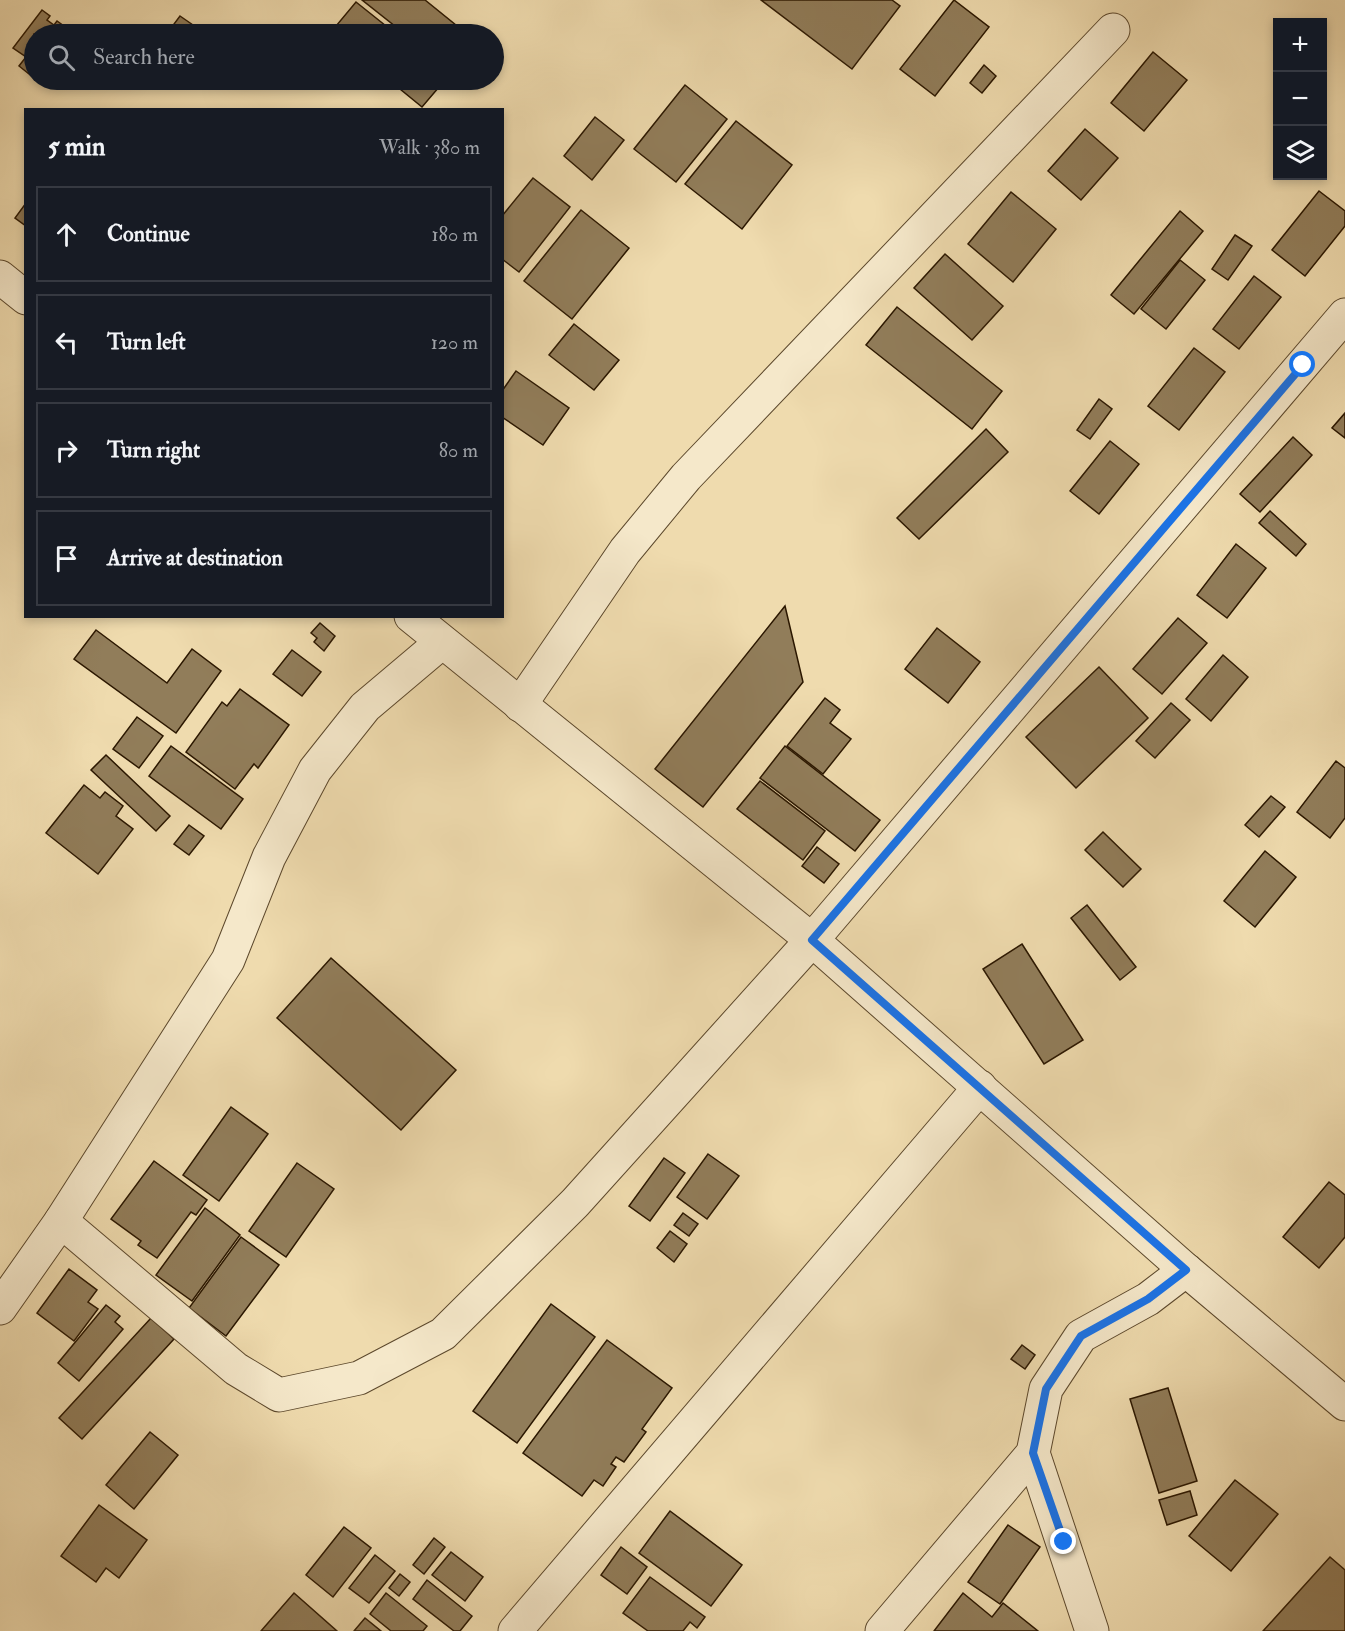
<!DOCTYPE html>
<meta charset="utf-8">
<style>
:root{--surface:#171b24;--page:#20242c;--text:#f1f3f6;--muted:#9ea1a6;--line:#363941}
body{margin:0;font-family:"IM FELL Double Pica",serif;background:var(--page);color:var(--text)}
.controls{position:absolute;right:18px;top:18px;display:grid;overflow:hidden;border-radius:0px;box-shadow:0 3px 9px #0003}
.controls button{width:54px;height:54px;display:grid;place-items:center;padding:0;border:0;border-bottom:2px solid var(--line);background:var(--surface);color:var(--text);font:30px sans-serif}
.stop{position:absolute;width:18px;height:18px;margin:-14px;border:4px solid #1a73e8;border-radius:50%;background:#fff}
.stop.end{background:#1a73e8;border-color:#fff;box-shadow:0 2px 6px #0008}
.list{margin:0;padding:0;list-style:none}
h2{display:flex;justify-content:space-between;align-items:center;height:78px;margin:0;padding:0 24px;font-size:26px}
h2 small{font-size:20px;font-weight:400;color:var(--muted)}
.list li{display:grid;grid-template-columns:39px 1fr auto;gap:18px;align-items:center;box-sizing:border-box;height:96px;margin:0 12px 12px;padding:0 12px;border:2px solid var(--line);border-radius:0px}
.list b{display:block;font-size:22px;white-space:nowrap}
.list em{font-size:20px;font-style:normal;color:var(--muted)}
.icon{flex:none;width:33px;height:33px;fill:none;stroke:currentColor;stroke-width:2;stroke-linecap:round;stroke-linejoin:round}
.map{position:relative;flex:none;width:1345px;height:1631px;overflow:hidden}
.search{position:absolute;background:var(--surface);box-shadow:0 3px 9px #0003;left:24px;top:24px;width:480px;height:66px;display:flex;align-items:center;gap:15px;box-sizing:border-box;padding:0 21px;border-radius:33px;color:var(--muted);font-size:22px}
.panel{position:absolute;background:var(--surface);box-shadow:0 3px 9px #0003;left:24px;top:108px;width:480px;height:510px;border-radius:0px}
.map>svg:first-child{display:block}
.building{fill:#917d5a;stroke:#2b1700;stroke-width:1.5}
.lines{fill:none;stroke-linecap:round;stroke-linejoin:round}
.minor-casing{stroke:#5c482c;stroke-width:35}
.minor{stroke:#f5e8ca;stroke-width:33}
.route{stroke:#1a73e8;stroke-width:8}
</style>
<div class="map">
<svg width="1345" height="1631" viewBox="0 0 1345 1631">
<rect width="100%" height="100%" fill="#efdbae"/>
<filter id="stains"><feTurbulence type="fractalNoise" baseFrequency=".00333" numOctaves="4"/><feColorMatrix values="0 0 0 0 .2 0 0 0 0 .09 0 0 0 0 .02 0 0 0 .5 -.17"/></filter>
<radialGradient id="worn" r=".72"><stop offset=".6" stop-color="#630" stop-opacity="0"/><stop offset="1" stop-color="#630" stop-opacity=".3"/></radialGradient>
<!-- building -->
<g class="building">
<polygon points="362,0 425,0 467,34 405,34"/>
<polygon points="761,0 892,0 900,6 852,69"/>
<polygon points="954,0 989,27 935,96 900,69"/>
<polygon points="356,2 396,34 334,34 331,32"/>
<polygon points="42,10 50,16 47,20 54,25 57,21 75,34 34,34 34,78 19,66 26,57 13,48"/>
<polygon points="180,16 206,34 179,34 171,28"/>
<polygon points="1153,52 1187,80 1144,131 1111,103"/>
<polygon points="984,65 996,76 982,93 970,83"/>
<polygon points="389,80 445,80 422,107"/>
<polygon points="685,85 727,119 676,182 634,149"/>
<polygon points="595,117 624,140 592,180 564,156"/>
<polygon points="736,121 792,165 742,229 685,184"/>
<polygon points="1085,129 1118,158 1081,200 1048,171"/>
<polygon points="533,178 570,207 519,272 502,259 502,216"/>
<polygon points="1319,191 1345,211 1345,226 1305,276 1272,250"/>
<polygon points="1011,192 1056,229 1013,282 968,244"/>
<polygon points="26,203 26,226 15,218"/>
<polygon points="581,210 629,248 572,319 524,281"/>
<polygon points="1180,211 1203,231 1134,314 1111,295"/>
<polygon points="1235,235 1252,246 1228,280 1212,269"/>
<polygon points="945,254 1003,306 972,340 914,288"/>
<polygon points="1180,260 1205,280 1166,329 1141,309"/>
<polygon points="1254,276 1281,297 1239,349 1213,329"/>
<polygon points="897,307 1002,391 972,429 866,345"/>
<polygon points="574,324 619,360 594,390 549,355"/>
<polygon points="1194,348 1225,372 1179,430 1148,406"/>
<polygon points="516,371 569,408 543,445 502,417 502,391"/>
<polygon points="1099,399 1112,409 1090,439 1077,430"/>
<polygon points="1345,413 1345,438 1332,428"/>
<polygon points="986,429 1008,452 919,539 897,518"/>
<polygon points="1293,437 1312,455 1260,512 1240,494"/>
<polygon points="1110,441 1139,464 1099,514 1070,491"/>
<polygon points="1270,511 1306,544 1296,556 1259,523"/>
<polygon points="1236,544 1266,568 1227,618 1197,595"/>
<polygon points="785,606 803,682 703,807 655,769"/>
<polygon points="1178,618 1207,643 1162,694 1133,669"/>
<polygon points="320,623 335,636 324,651 314,642 317,638 311,633"/>
<polygon points="937,628 980,662 948,703 905,669"/>
<polygon points="96,630 167,683 192,649 221,671 176,733 74,659"/>
<polygon points="292,650 321,672 302,696 273,674"/>
<polygon points="1223,655 1248,677 1211,721 1186,699"/>
<polygon points="1099,667 1148,718 1076,788 1026,737"/>
<polygon points="240,689 289,725 258,768 254,764 235,789 186,752 222,702 227,706"/>
<polygon points="825,698 840,710 830,723 851,739 823,774 787,746"/>
<polygon points="1171,703 1190,720 1155,758 1136,741"/>
<polygon points="137,717 163,736 139,768 113,749"/>
<polygon points="171,746 243,799 221,829 149,776"/>
<polygon points="785,746 880,820 855,851 760,778"/>
<polygon points="106,755 170,816 156,831 91,770"/>
<polygon points="1336,761 1345,768 1345,818 1330,838 1297,812"/>
<polygon points="760,781 825,831 803,860 737,809"/>
<polygon points="84,785 100,798 105,792 123,806 116,816 133,829 98,874 46,833"/>
<polygon points="1271,796 1285,807 1259,837 1245,825"/>
<polygon points="189,825 204,836 189,855 174,844"/>
<polygon points="1103,832 1141,869 1123,887 1085,850"/>
<polygon points="817,847 839,864 824,883 802,866"/>
<polygon points="1265,851 1296,877 1255,927 1224,901"/>
<polygon points="1087,905 1136,967 1120,980 1071,918"/>
<polygon points="1022,944 1083,1040 1044,1064 983,969"/>
<polygon points="331,958 456,1070 401,1130 277,1018"/>
<polygon points="231,1107 268,1134 219,1201 183,1175"/>
<polygon points="708,1154 739,1176 707,1219 677,1197"/>
<polygon points="664,1158 685,1173 650,1221 629,1206"/>
<polygon points="154,1161 207,1200 196,1215 191,1212 157,1258 138,1245 141,1241 111,1219"/>
<polygon points="297,1163 334,1189 286,1257 249,1231"/>
<polygon points="1329,1182 1345,1195 1345,1237 1319,1268 1283,1237"/>
<polygon points="205,1208 240,1235 192,1301 156,1275"/>
<polygon points="683,1213 698,1224 689,1236 674,1225"/>
<polygon points="670,1231 687,1244 674,1262 657,1248"/>
<polygon points="241,1237 279,1265 226,1336 189,1308"/>
<polygon points="69,1269 97,1290 88,1302 98,1309 74,1341 37,1313"/>
<polygon points="551,1304 595,1337 517,1443 473,1411"/>
<polygon points="106,1305 120,1316 115,1322 123,1329 79,1381 58,1363"/>
<polygon points="151,1318 174,1339 82,1439 59,1418"/>
<polygon points="607,1340 672,1388 642,1429 646,1432 624,1462 616,1457 611,1464 616,1467 603,1486 594,1480 582,1496 523,1453"/>
<polygon points="1022,1345 1035,1355 1025,1369 1011,1359"/>
<polygon points="1168,1388 1197,1481 1159,1493 1130,1399"/>
<polygon points="150,1432 178,1455 134,1509 106,1485"/>
<polygon points="1235,1480 1278,1514 1231,1571 1189,1536"/>
<polygon points="1190,1491 1197,1515 1167,1525 1159,1500"/>
<polygon points="99,1505 147,1540 119,1578 106,1568 96,1582 61,1556"/>
<polygon points="670,1511 742,1565 711,1606 639,1553"/>
<polygon points="1008,1525 1040,1547 1000,1604 968,1582"/>
<polygon points="344,1527 371,1548 333,1597 306,1575"/>
<polygon points="434,1538 445,1547 424,1574 413,1565"/>
<polygon points="621,1547 647,1567 627,1594 601,1575"/>
<polygon points="451,1552 483,1577 465,1601 432,1575"/>
<polygon points="375,1555 395,1571 369,1603 349,1588"/>
<polygon points="1330,1557 1345,1570 1345,1631 1263,1631"/>
<polygon points="400,1574 410,1582 399,1596 389,1588"/>
<polygon points="650,1577 705,1617 697,1628 690,1622 683,1631 648,1631 623,1613"/>
<polygon points="427,1580 472,1616 460,1631 454,1631 413,1599"/>
<polygon points="294,1593 337,1631 261,1631"/>
<polygon points="386,1593 427,1626 423,1631 391,1631 370,1614"/>
<polygon points="963,1593 992,1617 1003,1603 1038,1631 934,1631"/>
<polygon points="365,1618 381,1631 354,1631"/>
</g>
<g class="lines">
<defs>
<g id="minor">
<polyline points="0,277 26,298"/>
<polyline points="411,616 812,940 1186,1270 1345,1404"/>
<polyline points="520,705 625,551 686,477 1113,30"/>
<polyline points="61,1221 236,1369 279,1395 359,1378 443,1334 575,1203 812,940 1345,315"/>
<polyline points="0,1308 61,1221 228,960 269,857 315,770 365,707 442,642"/>
<polyline points="1033,1453 1092,1631"/>
<polyline points="515,1631 980,1087"/>
<polyline points="882,1631 1033,1453 1046,1389 1081,1336 1148,1299 1186,1270"/>
</g>
</defs>
<!-- minor casing -->
<use href="#minor" class="minor-casing"/>
<!-- minor -->
<use href="#minor" class="minor"/>
</g>
<g class="lines">
<!-- route -->
<polyline class="route" points="1064,1542 1033,1453 1046,1389 1081,1336 1148,1299 1186,1270 812,940 1303,365"/>
</g>
<rect width="100%" height="100%" filter="url(#stains)"/>
<rect width="100%" height="100%" fill="url(#worn)"/>
</svg>
<div class="controls">
<button>+</button>
<button>−</button>
<button><svg class="icon" aria-label="layers" viewBox="0 0 24 24"><path d="M12 4l9 5-9 5-9-5zM3 14l9 5 9-5"/></svg></button>
</div>
<div class="stop" style="left:1303px;top:365px"></div>
<div class="stop end" style="left:1064px;top:1542px"></div>
<div class="search"><svg class="icon" aria-label="search" viewBox="0 0 24 24"><circle cx="10" cy="10" r="6"/><path d="M15 15l6 6"/></svg>Search here</div>
<section class="panel">
<h2>5 min<small>Walk · 380 m</small></h2>
<ul class="list">
<li><svg class="icon" aria-label="ahead" viewBox="0 0 24 24"><path d="M12 20V5M6 11l6-6 6 6"/></svg><div><b>Continue</b></div><em>180 m</em></li>
<li><svg class="icon" aria-label="left" viewBox="0 0 24 24"><path d="M17 20v-9H6M10 6l-5 5 5 5"/></svg><div><b>Turn left</b></div><em>120 m</em></li>
<li><svg class="icon" aria-label="right" viewBox="0 0 24 24"><path d="M7 20v-9h11M14 6l5 5-5 5"/></svg><div><b>Turn right</b></div><em>80 m</em></li>
<li><svg class="icon" aria-label="arrive" viewBox="0 0 24 24"><path d="M6 21V4h12l-3 4 3 4H6"/></svg><div><b>Arrive at destination</b></div></li>
</ul>
</section>
</div>
